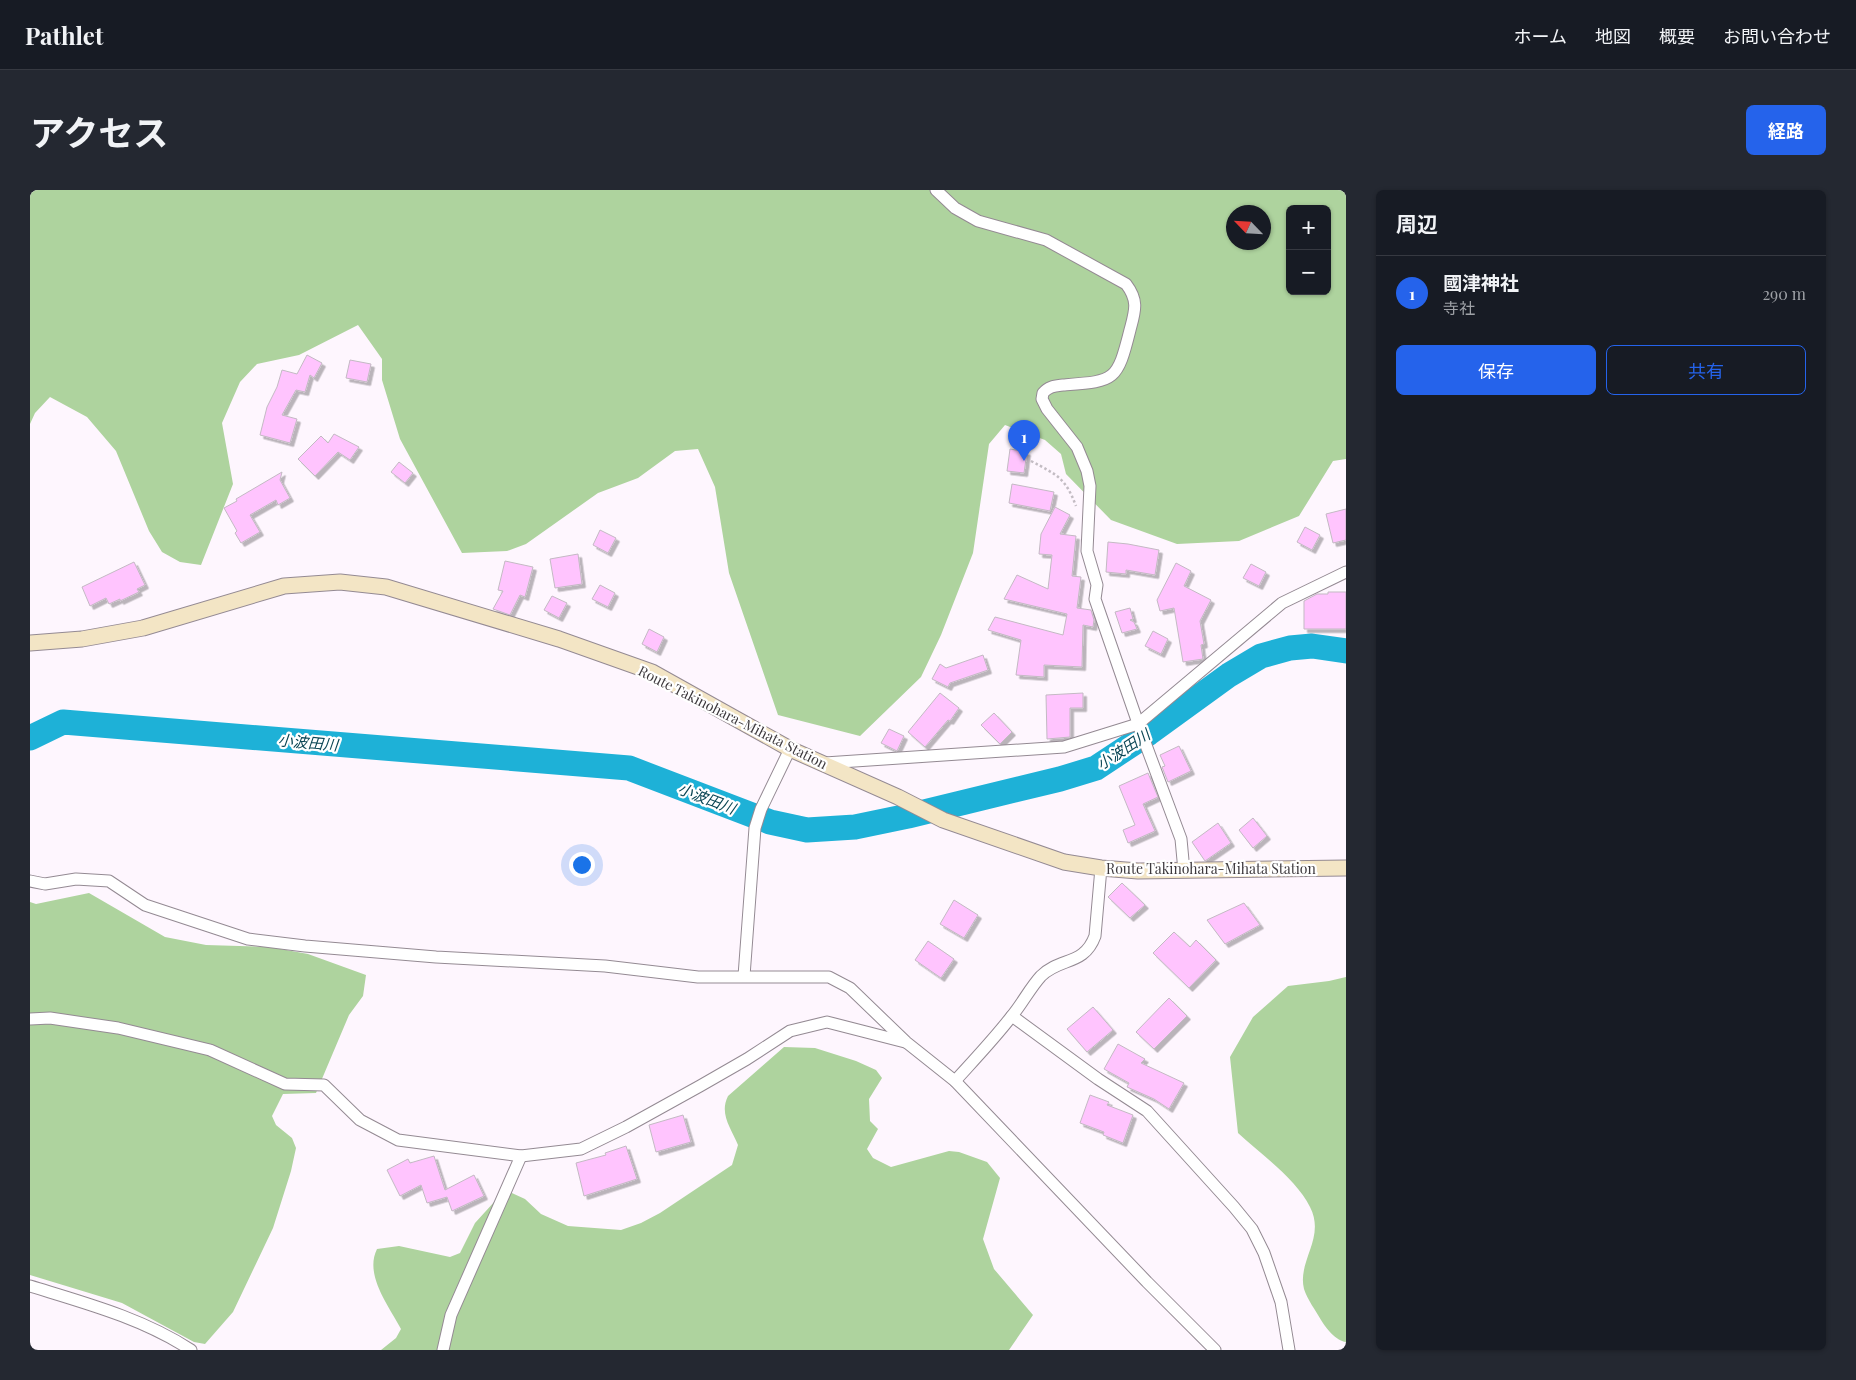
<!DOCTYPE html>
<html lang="ja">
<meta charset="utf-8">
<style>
:root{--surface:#171b24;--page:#242831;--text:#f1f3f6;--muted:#9ea1a6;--line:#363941;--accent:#2563eb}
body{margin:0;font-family:"Playfair Display","Noto Sans JP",serif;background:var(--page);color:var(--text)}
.controls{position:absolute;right:15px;top:15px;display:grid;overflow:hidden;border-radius:8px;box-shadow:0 1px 4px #0004}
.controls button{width:45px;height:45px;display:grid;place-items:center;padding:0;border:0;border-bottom:1px solid var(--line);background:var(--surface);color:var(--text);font:25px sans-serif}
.compass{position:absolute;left:1196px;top:15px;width:45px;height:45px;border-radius:50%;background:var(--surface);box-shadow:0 1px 4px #0004;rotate:295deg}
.you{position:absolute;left:551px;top:674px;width:18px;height:18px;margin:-12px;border:4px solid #fff;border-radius:50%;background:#1a73e8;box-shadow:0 0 0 8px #1a73e833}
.badge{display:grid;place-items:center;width:32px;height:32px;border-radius:50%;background:var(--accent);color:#fff;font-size:16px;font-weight:700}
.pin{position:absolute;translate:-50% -41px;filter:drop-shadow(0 1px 2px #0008)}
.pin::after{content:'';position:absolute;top:26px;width:18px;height:15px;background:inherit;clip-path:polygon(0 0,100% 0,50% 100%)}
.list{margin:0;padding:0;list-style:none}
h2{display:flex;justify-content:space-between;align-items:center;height:65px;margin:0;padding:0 20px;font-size:21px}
h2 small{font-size:16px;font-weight:400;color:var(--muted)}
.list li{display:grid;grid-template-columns:32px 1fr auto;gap:15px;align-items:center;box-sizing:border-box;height:75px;padding:0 20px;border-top:1px solid var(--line)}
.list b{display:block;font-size:19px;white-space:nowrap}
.list p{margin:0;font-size:16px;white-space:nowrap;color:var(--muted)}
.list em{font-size:16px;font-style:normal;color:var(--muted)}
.actions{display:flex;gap:10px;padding:15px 20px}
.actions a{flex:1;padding:11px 0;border:1px solid var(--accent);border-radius:8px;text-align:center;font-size:18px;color:var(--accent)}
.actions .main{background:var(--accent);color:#fff}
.map{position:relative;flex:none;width:1316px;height:1160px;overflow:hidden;border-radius:8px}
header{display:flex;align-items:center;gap:30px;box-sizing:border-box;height:70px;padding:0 25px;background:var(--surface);border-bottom:1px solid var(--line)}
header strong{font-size:24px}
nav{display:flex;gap:28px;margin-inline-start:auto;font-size:18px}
.intro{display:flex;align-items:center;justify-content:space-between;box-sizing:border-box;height:120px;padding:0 30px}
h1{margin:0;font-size:35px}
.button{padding:12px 22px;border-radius:8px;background:var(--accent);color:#fff;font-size:18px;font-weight:700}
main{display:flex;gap:30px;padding:0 30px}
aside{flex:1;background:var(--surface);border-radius:8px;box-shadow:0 1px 4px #0004}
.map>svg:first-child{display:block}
.green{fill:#aed39e;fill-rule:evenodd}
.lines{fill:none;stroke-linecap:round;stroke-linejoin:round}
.river{stroke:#1eb1d7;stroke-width:25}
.building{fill:#ffc4fe;stroke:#c3b9c3;filter:url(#shadow)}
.street-casing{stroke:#948a93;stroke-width:13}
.secondary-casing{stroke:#948a93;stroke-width:17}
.path{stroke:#c3bcc3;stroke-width:2.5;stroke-dasharray:2.5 2.5;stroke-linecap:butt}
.street{stroke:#fff;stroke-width:11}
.secondary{stroke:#f3e5c5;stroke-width:15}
.labels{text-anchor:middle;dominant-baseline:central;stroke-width:4.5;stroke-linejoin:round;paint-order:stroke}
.street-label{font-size:14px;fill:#3c383c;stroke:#fff}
.water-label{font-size:15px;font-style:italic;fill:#0a4554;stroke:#fff}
</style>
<header>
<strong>Pathlet</strong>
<nav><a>ホーム</a><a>地図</a><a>概要</a><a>お問い合わせ</a></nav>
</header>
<div class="intro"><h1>アクセス</h1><a class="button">経路</a></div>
<main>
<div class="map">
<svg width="1316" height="1160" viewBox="0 0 1316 1160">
<defs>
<filter id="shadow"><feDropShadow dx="3.5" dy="3.5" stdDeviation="0" flood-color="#0004"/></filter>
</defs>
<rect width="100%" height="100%" fill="#fef6fe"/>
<!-- green -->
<g class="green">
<path d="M0,0H1316V269L1303,271L1269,326L1209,351L1147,354L1081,330L1036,284L1031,264L1015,250L975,235L959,254L943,363L911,445L891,487L830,546L748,525L699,383L685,297L668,259L645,261L608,288L568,303L496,354L477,361L432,363L370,249L352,190V169L328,135L269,165L227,174L210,192L192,233L203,294L171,375L150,372L132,362L119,341L86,261L57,227L20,207L5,223L0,234ZM1260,19H1297V101H1260ZM1204,22H1234V52H1204Z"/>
<polygon points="59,703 135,747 176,755 240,757 278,764 336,785 333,806 319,825 286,903 253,904 242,926 246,935 262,948 266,958 261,981 243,1038 203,1122 175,1154 164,1152 92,1113 0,1085 0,712 6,714"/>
<path d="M1316,787V1152C1306,1151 1296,1138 1291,1130C1286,1121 1277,1109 1274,1099C1267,1071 1296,1048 1280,1017C1267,990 1231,964 1208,943L1200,867L1223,827L1258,796L1299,791Z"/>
<path d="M754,857L785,858L826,871L846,880L852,888L839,909L840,931L848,939L837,959L843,968L861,977L919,961L929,962L957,972L970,988L953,1049L964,1079L1003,1125L979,1160H351L366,1148L371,1139C359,1116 334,1085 347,1059L369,1056L420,1067L430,1063L445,1033L475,1000L495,1009L511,1024L538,1036L591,1040L611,1033L630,1023L702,975L708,955C701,938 689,924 698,906Z"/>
</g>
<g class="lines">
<!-- river -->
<polyline class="river" points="0,548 33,532 599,578 740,632 777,640 825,637 878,626 1030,589 1066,578 1119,543 1199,485 1231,466 1260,458 1282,456 1316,461"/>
</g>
<!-- building -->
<g class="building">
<polygon points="277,165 292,173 284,188 280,185 275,202 266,200 252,225 267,229 260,253 230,245 237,217 247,197 252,180 267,184"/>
<polygon points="320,170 341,174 337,192 316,188"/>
<polygon points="304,244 329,257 320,270 308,262 285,286 268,269 291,246 298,253"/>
<polygon points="980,259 997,262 994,283 977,281"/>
<polygon points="369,272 383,283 375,293 361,282"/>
<polygon points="252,282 250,290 260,308 248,315 246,310 220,325 230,342 211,353 205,343 207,341 194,318 207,311 206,309"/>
<polygon points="982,294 1024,302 1020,321 979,313"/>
<polygon points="1025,317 1040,325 1030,344 1046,346 1042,386 1051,387 1047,418 1061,420 1064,430 1063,437 1053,435 1052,477 1014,475 1014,487 986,485 991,450 958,440 965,427 1033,445 1037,424 974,409 987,385 1018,399 1022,365 1009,364 1011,344"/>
<polygon points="1316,319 1316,350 1303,353 1296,324"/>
<polygon points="1275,337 1290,345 1282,360 1267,352"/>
<polygon points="570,340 586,348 578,363 563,355"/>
<polygon points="1078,352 1098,354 1129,360 1125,385 1096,380 1096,384 1076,382"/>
<polygon points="548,364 552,394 525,398 520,369"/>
<polygon points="475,371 503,377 495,407 490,405 480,425 463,419 473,401 468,400"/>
<polygon points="104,372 115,395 107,399 109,402 90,411 90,409 79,414 76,408 60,416 52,397"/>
<polygon points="1146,373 1161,381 1154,396 1181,410 1170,431 1174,454 1171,455 1173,469 1153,472 1144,418 1130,421 1127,410"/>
<polygon points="1221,374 1236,382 1229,396 1213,388"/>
<polygon points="570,395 585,403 578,417 562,409"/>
<polygon points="1298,402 1316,402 1316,439 1274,439 1274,411 1287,404 1298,404"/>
<polygon points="522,406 537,413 529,428 514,420"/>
<polygon points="1100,418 1103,429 1100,430 1104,432 1107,439 1092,443 1085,422"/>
<polygon points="619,439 634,447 627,462 612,454"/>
<polygon points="1123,441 1138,449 1131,464 1115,456"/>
<polygon points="953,465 958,480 920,493 918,497 902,489 910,474 916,478"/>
<polygon points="910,503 929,518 920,531 918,530 895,557 878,542"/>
<polygon points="1053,503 1053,518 1040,518 1040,547 1017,549 1016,505"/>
<polygon points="964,523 982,542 970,554 951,535"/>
<polygon points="859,539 874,546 867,561 851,553"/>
<polygon points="1149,556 1161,581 1138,592 1132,577 1135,576 1130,565"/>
<polygon points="1118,583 1128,607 1113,614 1125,641 1098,653 1093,640 1105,635 1089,596"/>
<polygon points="1223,628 1237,646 1223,658 1209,640"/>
<polygon points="1188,633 1201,653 1175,671 1162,652"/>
<polygon points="1092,693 1115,715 1100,728 1078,707"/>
<polygon points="924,710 948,725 934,748 910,734"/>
<polygon points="1214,713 1230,735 1195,754 1177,730"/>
<polygon points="1144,742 1160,757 1166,750 1186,770 1159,798 1123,763"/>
<polygon points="898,751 924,769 911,788 885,770"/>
<polygon points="1139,808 1157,826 1124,859 1106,842"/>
<polygon points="1063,817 1083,840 1057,862 1037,839"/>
<polygon points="1088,854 1115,869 1111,873 1154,893 1139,919 1124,909 1097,897 1099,893 1074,879"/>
<polygon points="1060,905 1079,912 1077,915 1103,925 1093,953 1073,945 1074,942 1050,933"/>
<polygon points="653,925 661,952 626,962 619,935"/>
<polygon points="596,956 607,989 554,1006 546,973 576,965 575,963"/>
<polygon points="404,966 415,1000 444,985 454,1006 422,1021 417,1007 397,1013 391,995 370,1006 357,980 378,969 380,973"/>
</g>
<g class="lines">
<defs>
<g id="street">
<path d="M906,0L925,18L948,31L1016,50L1096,94C1109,111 1105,121 1100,140C1087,192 1085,191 1033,195C1025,196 1019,196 1013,203L1012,209L1017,219L1047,257L1057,281L1060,296L1057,361L1067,395L1065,409L1110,539L1151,649L1154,681"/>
<polyline points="795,573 1034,557 1108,534 1252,413 1316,382"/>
<polyline points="0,691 15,694 46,689 79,691 115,715 218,749 275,756 406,767 575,776 668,787 799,787 820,798 876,852 925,891 1117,1092 1185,1160"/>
<polyline points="714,786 725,638 731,619 760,559"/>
<polyline points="982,826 1068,889 1117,921 1204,1017 1222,1039 1234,1063 1251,1112 1259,1160"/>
<polyline points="0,829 20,828 88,838 180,860 255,894 294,895 330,930 368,950 491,966 551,959 596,937 670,896 717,869 760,841 797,832 875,852"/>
<path d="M925,891C944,870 964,849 981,827C992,814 1000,798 1011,786C1030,767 1054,776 1065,746L1071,678"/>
<path d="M0,1096C55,1113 112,1128 161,1160"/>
<polyline points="413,1160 421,1125 491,966"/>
</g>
<polyline id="secondary" points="0,453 52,449 113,438 254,396 310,392 356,397 529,449 622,482 760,559 868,607 913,630 1034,672 1071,678 1108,681 1316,678"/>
</defs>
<!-- street casing -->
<use href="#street" class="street-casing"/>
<!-- secondary casing -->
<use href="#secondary" class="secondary-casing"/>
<!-- path -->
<path class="path" d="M1001,271C1027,285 1035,287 1046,316"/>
<!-- street -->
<use href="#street" class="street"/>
<!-- secondary -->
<use href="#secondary" class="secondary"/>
</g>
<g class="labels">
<!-- street labels -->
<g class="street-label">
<text transform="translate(703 527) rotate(27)">Route Takinohara-Mihata Station</text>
<text x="1181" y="678">Route Takinohara-Mihata Station</text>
</g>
<!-- water labels -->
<g class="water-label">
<text transform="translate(278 552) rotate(5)">小波田川</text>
<text transform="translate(1093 559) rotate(-33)">小波田川</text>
<text transform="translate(677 608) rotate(21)">小波田川</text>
</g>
</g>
</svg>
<div class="controls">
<button>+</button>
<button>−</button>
</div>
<svg class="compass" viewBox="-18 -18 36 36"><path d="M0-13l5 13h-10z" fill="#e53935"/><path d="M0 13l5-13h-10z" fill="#9ea1a6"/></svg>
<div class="you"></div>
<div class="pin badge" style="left:994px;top:271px">1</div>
</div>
<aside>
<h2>周辺<small></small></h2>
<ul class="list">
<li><span class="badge">1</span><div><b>國津神社</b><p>寺社</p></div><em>290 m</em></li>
</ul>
<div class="actions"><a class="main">保存</a><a>共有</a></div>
</aside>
</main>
